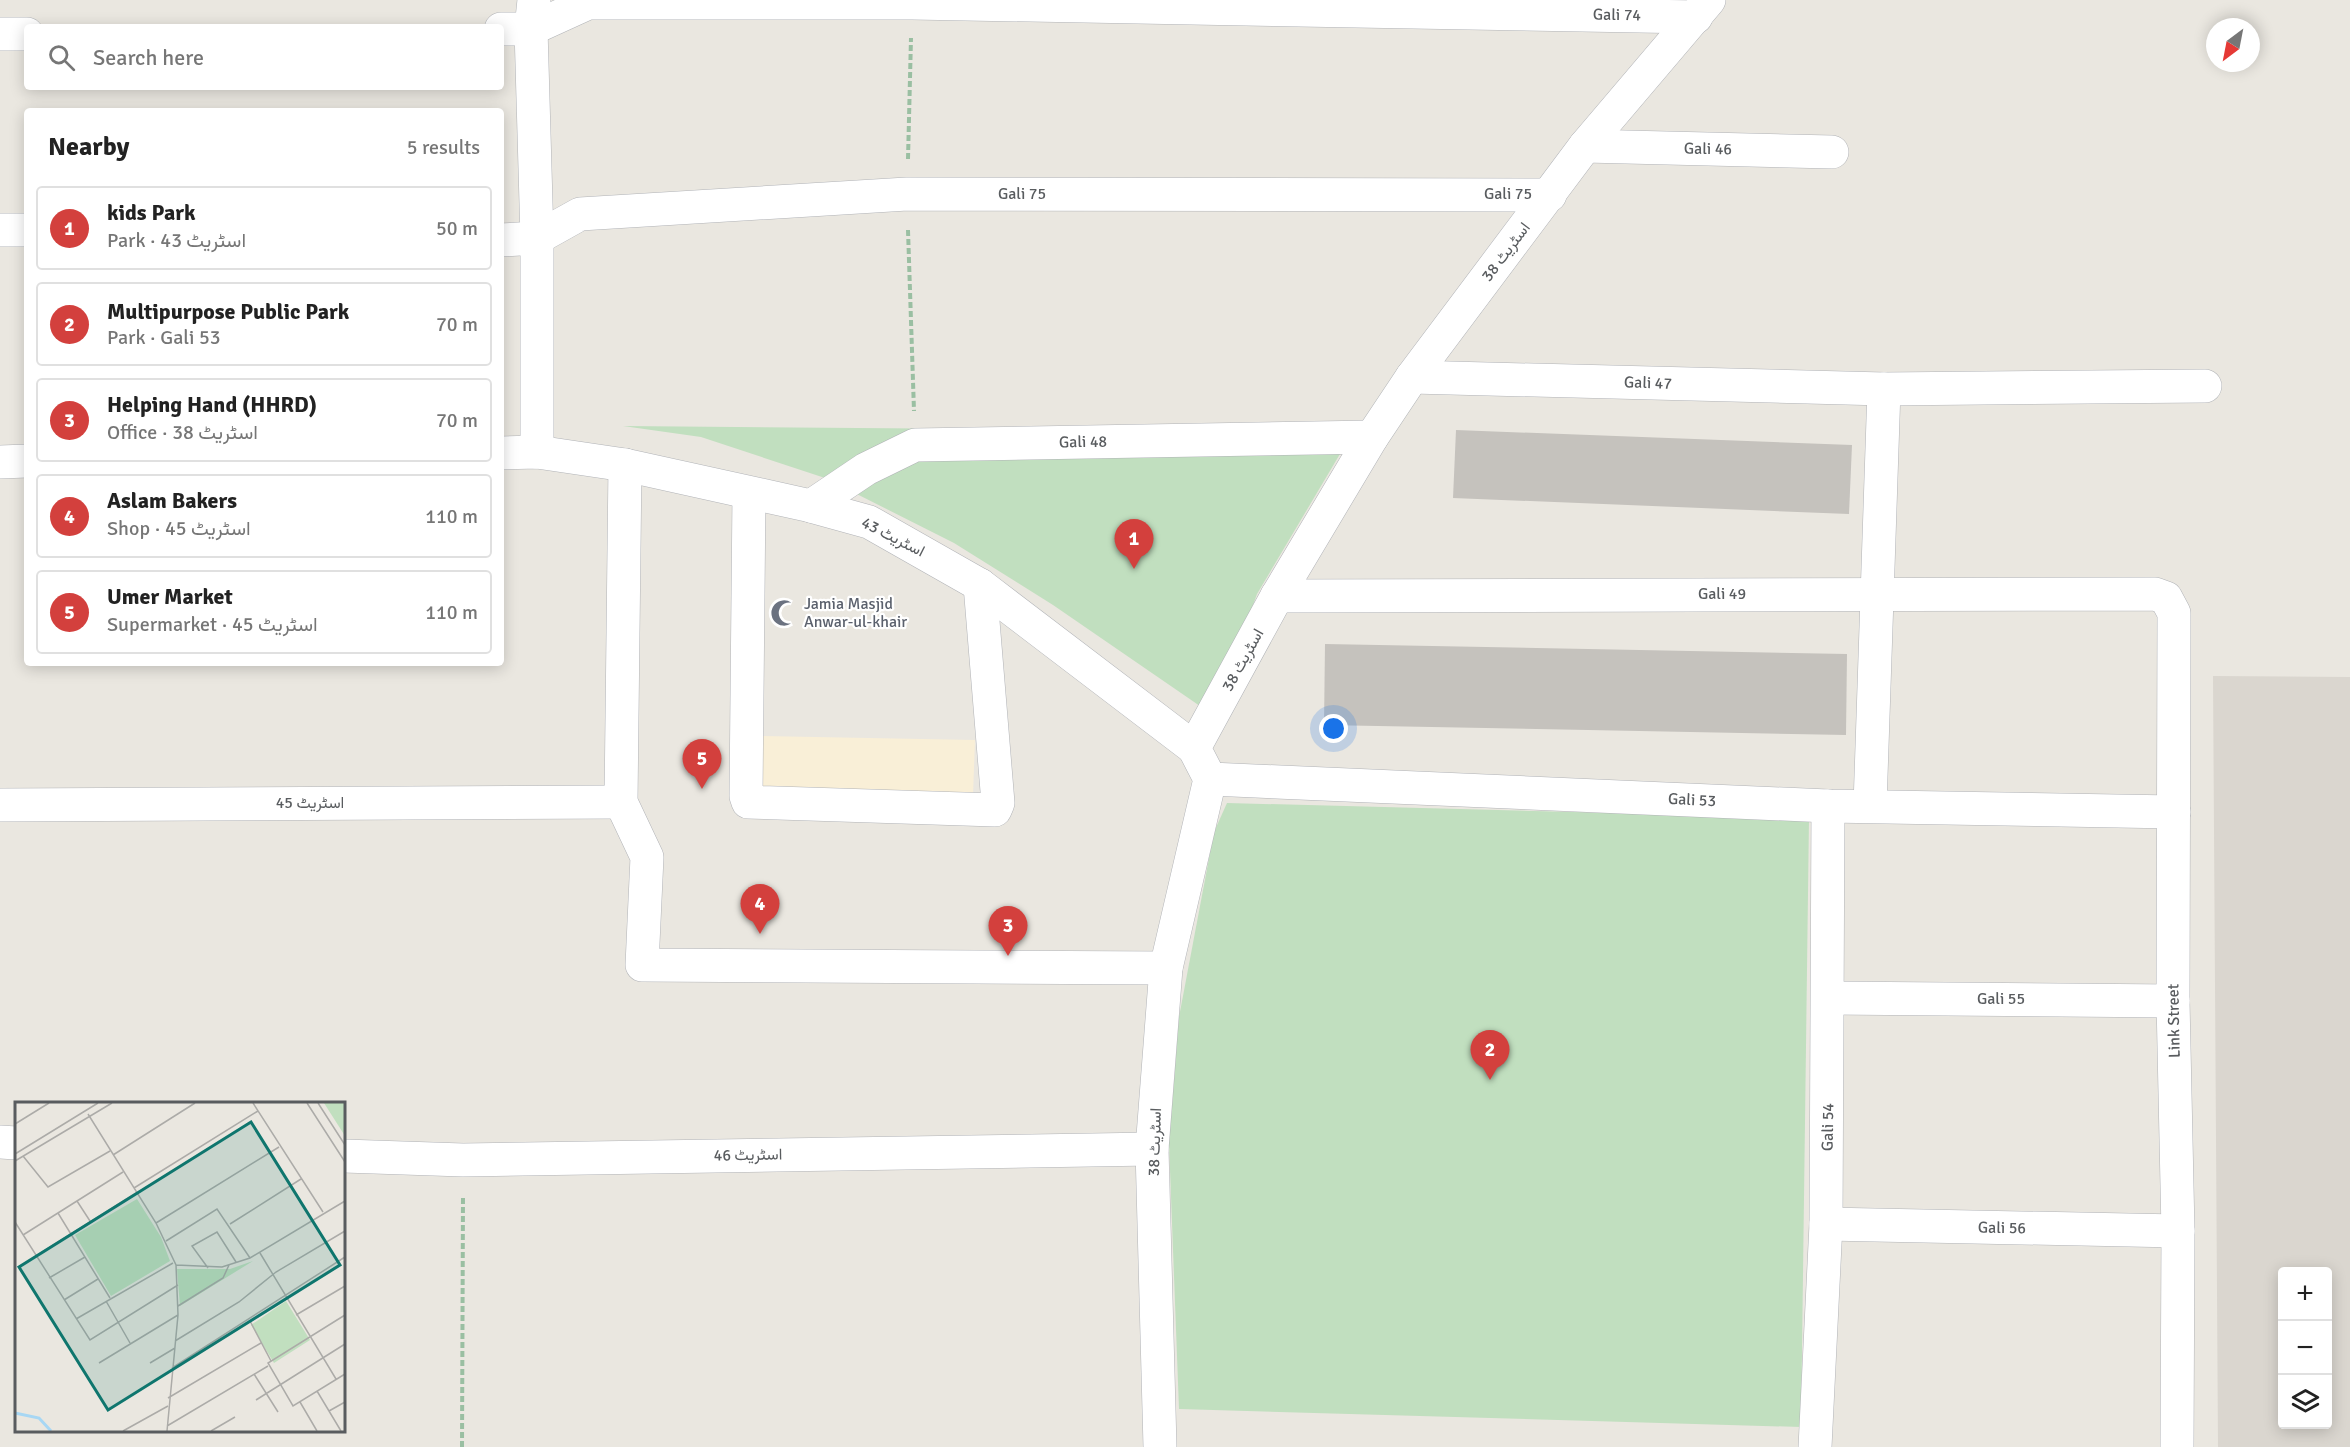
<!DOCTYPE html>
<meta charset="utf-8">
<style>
:root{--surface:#fff;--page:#f2f2f2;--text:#222;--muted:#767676;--line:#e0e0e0;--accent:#d3403d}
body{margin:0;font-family:Signika,Vazirmatn,sans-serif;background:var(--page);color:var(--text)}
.controls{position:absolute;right:18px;bottom:18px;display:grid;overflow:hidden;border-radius:6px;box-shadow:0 3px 15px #0003}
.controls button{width:54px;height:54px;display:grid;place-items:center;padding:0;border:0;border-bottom:2px solid var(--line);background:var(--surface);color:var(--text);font:30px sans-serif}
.compass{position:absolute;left:2206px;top:18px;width:54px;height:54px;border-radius:50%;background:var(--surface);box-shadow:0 3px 15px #0003;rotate:212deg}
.you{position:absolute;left:1334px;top:729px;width:21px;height:21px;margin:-15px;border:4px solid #fff;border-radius:50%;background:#1a73e8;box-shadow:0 0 0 9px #1a73e833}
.badge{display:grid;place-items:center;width:39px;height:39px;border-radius:50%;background:var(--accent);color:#fff;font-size:20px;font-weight:700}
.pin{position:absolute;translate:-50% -50px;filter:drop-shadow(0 2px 3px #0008)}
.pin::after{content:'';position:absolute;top:32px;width:21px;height:18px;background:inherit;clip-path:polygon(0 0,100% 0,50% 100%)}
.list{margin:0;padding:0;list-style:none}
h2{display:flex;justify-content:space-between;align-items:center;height:78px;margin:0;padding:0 24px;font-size:26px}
h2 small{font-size:20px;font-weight:400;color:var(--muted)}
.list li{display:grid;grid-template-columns:39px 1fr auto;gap:18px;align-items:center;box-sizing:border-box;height:84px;margin:0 12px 12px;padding:0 12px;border:2px solid var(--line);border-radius:6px}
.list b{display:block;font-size:22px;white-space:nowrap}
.list p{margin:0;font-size:20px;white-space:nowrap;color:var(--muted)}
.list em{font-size:20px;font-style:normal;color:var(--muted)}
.icon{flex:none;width:33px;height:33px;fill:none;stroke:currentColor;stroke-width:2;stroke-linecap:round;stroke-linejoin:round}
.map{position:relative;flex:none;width:2350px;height:1447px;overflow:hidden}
.search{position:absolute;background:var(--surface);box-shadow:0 3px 15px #0003;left:24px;top:24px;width:480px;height:66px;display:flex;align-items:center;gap:15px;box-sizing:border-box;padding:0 21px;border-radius:6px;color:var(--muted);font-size:22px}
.panel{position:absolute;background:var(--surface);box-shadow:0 3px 15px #0003;left:24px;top:108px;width:480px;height:558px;border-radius:6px}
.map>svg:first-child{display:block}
.commercial{fill:#f9efd7}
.education{fill:#dad6cf;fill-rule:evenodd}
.green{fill:#c1dfbf}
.building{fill:#c5c2bd}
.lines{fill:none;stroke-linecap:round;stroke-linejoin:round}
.minor-casing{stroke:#b1b3b7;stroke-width:34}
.path{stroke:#9abfa2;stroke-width:4;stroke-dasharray:6 3;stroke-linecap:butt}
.minor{stroke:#fff;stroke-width:33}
.labels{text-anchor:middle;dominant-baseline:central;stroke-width:4.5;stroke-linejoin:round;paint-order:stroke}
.street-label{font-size:16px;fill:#595c5f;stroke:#fff}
.worship-label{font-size:16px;fill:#5b616d;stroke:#fff;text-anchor:start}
.inset-river{fill:none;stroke:#a7d7f4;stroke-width:3}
.inset-road{fill:none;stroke:#acaba8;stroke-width:1.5}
.view{fill:#0f766e;fill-opacity:0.15;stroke:#0f766e;stroke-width:3}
.inset-edge{fill:none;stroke:#595c5f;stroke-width:3}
</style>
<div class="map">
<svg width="2350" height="1447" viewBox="0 0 2350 1447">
<rect width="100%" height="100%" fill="#eae7e0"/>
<!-- commercial -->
<polygon class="commercial" points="759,736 975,740 973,795 756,786"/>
<!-- education -->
<path class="education" d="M2213,676L2350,677V1447H2218ZM2282,1272H2328V1424H2282Z"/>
<!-- green -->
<g class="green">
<polygon points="623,426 1353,432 1257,594 1213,715 1053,605 954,543 825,478 701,437"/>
<polygon points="1227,803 1809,818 1801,1427 1179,1409 1169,1143 1179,1017 1214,832"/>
</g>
<!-- building -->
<g class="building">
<polygon points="1456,430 1852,445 1849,514 1453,498"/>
<polygon points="1325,644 1847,654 1846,735 1324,725"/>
</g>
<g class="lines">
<defs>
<g id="minor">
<polyline points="534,0 531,29 537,238 537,452"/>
<polyline points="501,29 531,29 588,3 912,3 1696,17"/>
<polyline points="0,34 27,34"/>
<polyline points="1585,146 1832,152"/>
<polyline points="0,230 27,230"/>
<polyline points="501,240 537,238 580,214 907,194 1550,195"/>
<polyline points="1412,377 1884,389 2205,386"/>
<polyline points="501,453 537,452 625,465 811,506 869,522 980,585 1194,748"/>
<polyline points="0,462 27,461"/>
<polyline points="625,465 621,802 647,857 642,965 1166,968"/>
<polyline points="749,494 746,796 748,802 995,810 998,803 980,585"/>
<polyline points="811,506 866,469 915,445 1372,437"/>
<polyline points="1277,596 2155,594 2166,598 2174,613 2173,1001 2178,1231 2177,1447"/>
<polyline points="1210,779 1828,806 2174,812"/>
<polyline points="0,805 621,802"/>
<polyline points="1870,806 1884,389"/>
<polyline points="1829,998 2173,1001"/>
<polyline points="0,1142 16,1143"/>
<polyline points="344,1156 463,1160 1152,1149"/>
<polyline points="1826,1224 2178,1231"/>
<polyline points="1160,1447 1152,1149 1166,968 1210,779 1194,748 1277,596 1372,437 1412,377 1585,146 1709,0"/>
<polyline points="1815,1447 1826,1224 1828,806"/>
</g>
</defs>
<!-- minor casing -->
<use href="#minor" class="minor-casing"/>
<!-- path -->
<g class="path">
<polyline points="908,159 911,38"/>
<polyline points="908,230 914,411"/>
<polyline points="462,1447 463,1196"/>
</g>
<!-- minor -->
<use href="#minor" class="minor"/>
</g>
<!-- icons -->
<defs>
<symbol id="mosque-bare" viewBox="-9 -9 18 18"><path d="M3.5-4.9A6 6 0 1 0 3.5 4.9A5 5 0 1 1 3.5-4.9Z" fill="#6b7280" stroke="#fff" stroke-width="2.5" paint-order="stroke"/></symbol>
</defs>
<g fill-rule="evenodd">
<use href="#mosque-bare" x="765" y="594" width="38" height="38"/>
</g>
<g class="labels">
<!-- street labels -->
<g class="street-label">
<text transform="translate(1617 15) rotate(1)">Gali 74</text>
<text transform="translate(1708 149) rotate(1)">Gali 46</text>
<text x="1022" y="194">Gali 75</text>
<text x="1508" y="194">Gali 75</text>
<text transform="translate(1506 252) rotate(-53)">اسٹریٹ 38</text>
<text transform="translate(1648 383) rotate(2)">Gali 47</text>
<text transform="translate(1083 442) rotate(-1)">Gali 48</text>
<text transform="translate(893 537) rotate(27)">اسٹریٹ 43</text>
<text x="1722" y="594">Gali 49</text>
<text transform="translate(1243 660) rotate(-61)">اسٹریٹ 38</text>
<text transform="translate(1692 800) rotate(3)">Gali 53</text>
<text x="310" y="803">اسٹریٹ 45</text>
<text x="2001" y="999">Gali 55</text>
<text transform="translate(2174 1021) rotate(-91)">Link Street</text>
<text transform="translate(1828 1127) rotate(-89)">Gali 54</text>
<text transform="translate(1155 1142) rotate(-88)">اسٹریٹ 38</text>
<text transform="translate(748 1155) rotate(-1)">اسٹریٹ 46</text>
<text transform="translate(2002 1228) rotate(1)">Gali 56</text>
</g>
<!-- worship labels -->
<g class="worship-label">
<text x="804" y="604">Jamia Masjid<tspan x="804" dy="18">Anwar-ul-khair</tspan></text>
</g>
</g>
<!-- overview -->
<g transform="translate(15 1102)">
<rect width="330" height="330" fill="#eae7e0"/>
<path d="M309,1H330V34ZM122,97L146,135L155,159L96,194L60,133ZM238,159L165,204L162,167H215ZM271,199L295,238L259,261L236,223Z" fill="#c1dfbf"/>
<path class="inset-river" d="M0,311L24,316L36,329"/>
<path class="inset-road" d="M238,1L308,110M292,1L330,60M303,1L330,43M73,12L141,121L161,163L163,213L152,329M0,22L34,1M0,52L83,1M98,53L180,1M8,54L33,85L95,49M0,59L97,1M119,86L243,9M62,99L75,119M43,111L95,196M0,120L75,238L163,183M141,121L264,45M215,122L286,77M8,133L108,70M151,139L202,107L235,156M245,151L321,277M21,154L121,91M161,163L207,165L235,156L330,99M193,166L177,144L202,130L221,160M34,176L70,155M49,198L83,177M91,199L115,241M163,204L208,176L214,163M281,213L330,184M330,213L253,261L278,304L330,272M61,217L158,161M235,219L256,259M160,239L224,200L261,170L330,129M84,261L163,213M135,261L160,246M157,266L330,155M239,272L263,310M302,289L326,329M153,296L246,241M241,298L330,242M285,300L302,329M314,309L330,300M152,324L253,264M108,329L153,304M196,329L220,315"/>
<path class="view" d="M236,20L325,163L93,308L4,165Z"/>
<rect width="330" height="330" class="inset-edge"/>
</g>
</svg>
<div class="controls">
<button>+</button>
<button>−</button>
<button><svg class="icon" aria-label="layers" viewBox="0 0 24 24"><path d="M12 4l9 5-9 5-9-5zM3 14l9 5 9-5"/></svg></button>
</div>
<svg class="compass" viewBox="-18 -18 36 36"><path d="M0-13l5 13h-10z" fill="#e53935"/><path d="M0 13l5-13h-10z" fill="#767676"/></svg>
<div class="you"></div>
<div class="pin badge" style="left:1134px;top:569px">1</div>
<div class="pin badge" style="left:1490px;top:1080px">2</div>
<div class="pin badge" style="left:1008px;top:956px">3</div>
<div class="pin badge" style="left:760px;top:934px">4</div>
<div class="pin badge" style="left:702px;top:789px">5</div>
<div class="search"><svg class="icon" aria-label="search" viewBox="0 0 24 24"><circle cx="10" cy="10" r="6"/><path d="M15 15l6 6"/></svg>Search here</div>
<section class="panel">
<h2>Nearby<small>5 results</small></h2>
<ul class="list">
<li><span class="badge">1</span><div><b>kids Park</b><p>Park · اسٹریٹ 43</p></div><em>50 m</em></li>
<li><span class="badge">2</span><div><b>Multipurpose Public Park</b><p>Park · Gali 53</p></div><em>70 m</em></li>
<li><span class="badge">3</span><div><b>Helping Hand (HHRD)</b><p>Office · اسٹریٹ 38</p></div><em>70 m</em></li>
<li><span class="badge">4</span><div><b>Aslam Bakers</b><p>Shop · اسٹریٹ 45</p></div><em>110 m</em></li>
<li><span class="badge">5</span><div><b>Umer Market</b><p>Supermarket · اسٹریٹ 45</p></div><em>110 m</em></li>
</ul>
</section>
</div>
